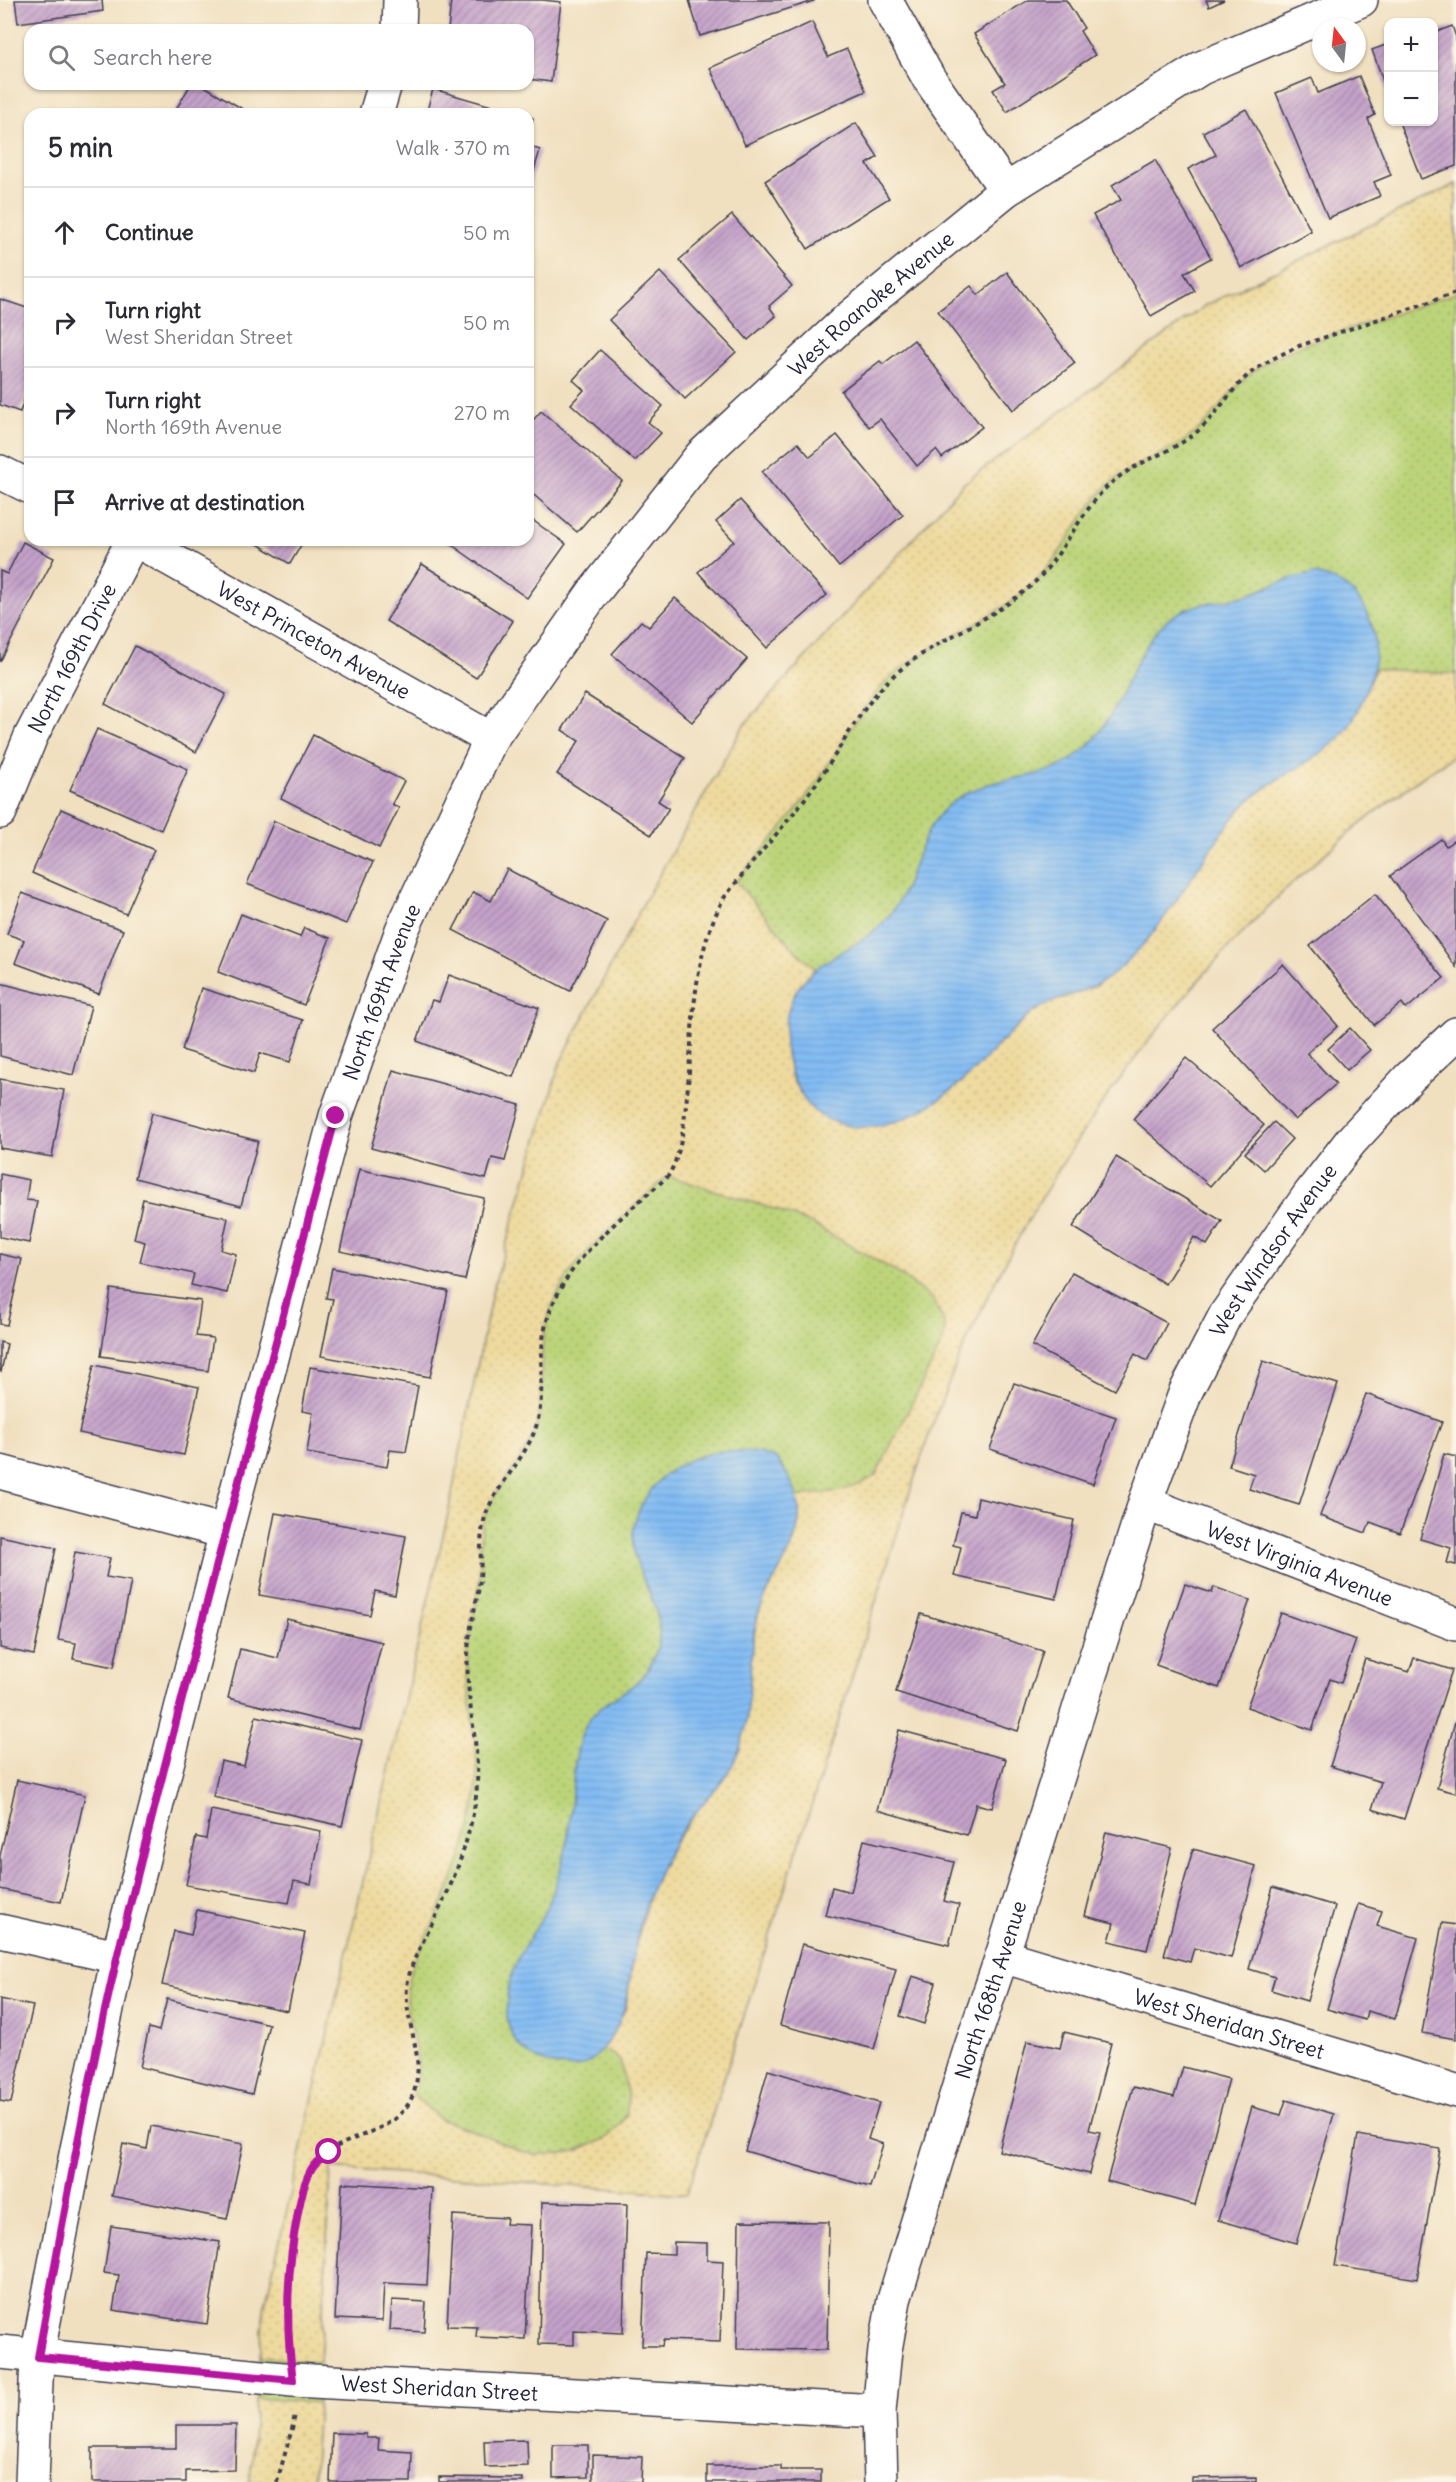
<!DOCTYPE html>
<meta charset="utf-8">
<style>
:root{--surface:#fff;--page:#f7f7f7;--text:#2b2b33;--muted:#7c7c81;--line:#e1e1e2}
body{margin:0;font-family:Delius,sans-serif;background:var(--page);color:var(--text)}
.controls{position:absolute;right:18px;top:18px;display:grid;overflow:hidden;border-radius:12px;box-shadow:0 2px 4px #0004}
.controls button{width:54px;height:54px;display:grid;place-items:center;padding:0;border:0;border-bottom:2px solid var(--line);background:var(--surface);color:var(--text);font:30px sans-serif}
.compass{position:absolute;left:1312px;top:18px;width:54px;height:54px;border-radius:50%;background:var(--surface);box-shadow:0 2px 4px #0004;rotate:345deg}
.stop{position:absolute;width:18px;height:18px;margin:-14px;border:4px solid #b5179e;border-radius:50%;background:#fff}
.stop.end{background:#b5179e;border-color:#fff;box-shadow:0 2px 6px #0008}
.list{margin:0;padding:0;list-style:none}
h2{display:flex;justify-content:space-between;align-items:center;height:78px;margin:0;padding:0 24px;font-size:26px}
h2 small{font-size:20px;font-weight:400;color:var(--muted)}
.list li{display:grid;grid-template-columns:39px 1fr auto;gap:18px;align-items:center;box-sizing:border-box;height:90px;padding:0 24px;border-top:2px solid var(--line)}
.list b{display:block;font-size:22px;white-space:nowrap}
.list p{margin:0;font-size:20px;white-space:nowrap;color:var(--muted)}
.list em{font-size:20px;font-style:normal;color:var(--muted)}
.icon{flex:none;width:33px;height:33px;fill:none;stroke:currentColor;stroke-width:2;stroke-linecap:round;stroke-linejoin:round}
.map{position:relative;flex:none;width:1456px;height:2482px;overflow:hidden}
.search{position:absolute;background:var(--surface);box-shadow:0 2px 4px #0004;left:24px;top:24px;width:510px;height:66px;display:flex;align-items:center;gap:15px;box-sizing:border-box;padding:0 21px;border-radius:18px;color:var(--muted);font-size:22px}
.panel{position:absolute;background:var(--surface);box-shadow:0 2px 4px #0004;left:24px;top:108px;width:510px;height:438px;border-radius:18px}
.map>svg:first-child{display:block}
.grass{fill:url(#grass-dots);stroke:#6f7b5a;stroke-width:1.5}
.sand{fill:url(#sand-dots);stroke:#887e6c;stroke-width:1.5;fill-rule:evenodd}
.water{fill:url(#water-rules);stroke:#526f97;stroke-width:1.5}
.building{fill:url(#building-hatch)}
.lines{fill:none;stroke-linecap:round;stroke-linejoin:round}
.minor-casing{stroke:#413e4f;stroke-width:36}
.path{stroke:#413e4f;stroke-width:4;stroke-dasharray:4.5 4.5;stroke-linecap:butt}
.minor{stroke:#fff;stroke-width:33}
.route{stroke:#b5179e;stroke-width:8}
.labels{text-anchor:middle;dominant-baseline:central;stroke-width:4.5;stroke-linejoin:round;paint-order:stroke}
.street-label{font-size:21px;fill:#22223b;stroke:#fcf5e5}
</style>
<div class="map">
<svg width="1456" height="2482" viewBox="0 0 1456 2482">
<defs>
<pattern id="grass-dots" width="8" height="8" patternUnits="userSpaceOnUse" patternTransform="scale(1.5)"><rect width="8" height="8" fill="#bcd479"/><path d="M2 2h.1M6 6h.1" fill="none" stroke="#a1b66a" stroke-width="1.8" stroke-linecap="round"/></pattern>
<pattern id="sand-dots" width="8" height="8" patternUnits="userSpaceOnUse" patternTransform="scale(1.5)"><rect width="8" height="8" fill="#eeda9e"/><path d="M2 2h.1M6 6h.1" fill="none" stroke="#ccbb89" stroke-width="1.8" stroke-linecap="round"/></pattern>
<pattern id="water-rules" width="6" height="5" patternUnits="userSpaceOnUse" patternTransform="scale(1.5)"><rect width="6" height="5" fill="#82bcf3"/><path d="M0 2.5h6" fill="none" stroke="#70a1d1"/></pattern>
<pattern id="building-hatch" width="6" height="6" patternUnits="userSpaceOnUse" patternTransform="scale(1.5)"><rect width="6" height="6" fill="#c5a2ca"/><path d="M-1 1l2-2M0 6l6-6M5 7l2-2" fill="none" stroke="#a084a5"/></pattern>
</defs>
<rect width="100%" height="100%" fill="#fcf5e5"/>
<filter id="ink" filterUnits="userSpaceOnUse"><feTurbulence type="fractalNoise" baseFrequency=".0167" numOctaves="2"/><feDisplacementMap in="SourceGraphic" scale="12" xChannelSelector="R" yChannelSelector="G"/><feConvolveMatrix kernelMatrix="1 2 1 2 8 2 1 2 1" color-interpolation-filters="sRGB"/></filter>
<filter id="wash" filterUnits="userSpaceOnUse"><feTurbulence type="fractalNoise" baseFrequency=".008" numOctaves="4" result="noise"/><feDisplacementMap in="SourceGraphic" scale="24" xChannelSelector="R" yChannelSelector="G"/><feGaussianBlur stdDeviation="1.35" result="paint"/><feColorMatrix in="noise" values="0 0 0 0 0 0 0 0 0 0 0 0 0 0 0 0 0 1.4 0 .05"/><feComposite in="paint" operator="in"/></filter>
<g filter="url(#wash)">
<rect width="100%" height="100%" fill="#f0e0c0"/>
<!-- grass -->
<path class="grass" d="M1456,184V754C1242,895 1073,1108 967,1340C938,1403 916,1471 896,1537C875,1604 854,1671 833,1738C785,1890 736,2042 687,2194L331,2168L313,2482H250L264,2309L447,1519L492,1293L560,1063L645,900L744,725L963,484L1206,305Z"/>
<!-- sand -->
<g class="sand">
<path d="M1456,184V293L1299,346C1280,355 1260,364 1244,379C1225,396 1214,420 1192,435C1162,458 1128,463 1101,493C1077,520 1062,555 1036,581C995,621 939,637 896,673C863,701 845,740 821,776C797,813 765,847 736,882L796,951L815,968L801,984L786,1054L792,1078L801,1095L886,1124L939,1100L966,1078L997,1043L1032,1013L1044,1005L1096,986L1147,941L1223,831L1247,802L1285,774L1328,747L1342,735L1362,701L1375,669L1456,674V754C1242,895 1073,1108 967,1340C938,1403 916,1471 896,1537C875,1604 854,1671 833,1738C785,1890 736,2042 687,2194L331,2168L320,2362L260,2357L264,2309L447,1519L492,1293L560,1063L645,900L744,725L963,484L1206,305ZM668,1176L774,1209L810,1223L892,1269L933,1299L944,1322L945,1331L943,1341L876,1475C853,1492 826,1493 797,1496L799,1521L794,1542L765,1596L758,1615L751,1652L749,1693L697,1811L673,1845L652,1887L634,1952L626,2008L611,2037L601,2049L614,2055L620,2061L628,2097L627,2113L620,2125L605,2139L572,2152L534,2155L518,2150L484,2135L440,2119L413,2095C415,2087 418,2079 418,2070C418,2040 401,2013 408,1981C413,1956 428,1936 438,1913C454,1880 467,1844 474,1809C484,1751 465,1709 468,1654C469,1630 476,1608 479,1585C482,1560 477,1534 487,1511C499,1483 523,1461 534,1433C546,1401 538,1368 544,1335C554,1266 621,1220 668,1176Z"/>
<polygon points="256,2398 318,2403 313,2482 250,2482"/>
</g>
<!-- water -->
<g class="water">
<path d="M1314,574C1341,579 1361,594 1370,620C1379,644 1376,666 1367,688C1361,704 1355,720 1343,734C1314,766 1268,777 1239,811C1195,864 1166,931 1112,975C1086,995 1052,996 1027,1017C1005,1036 987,1058 966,1078C935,1107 884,1137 841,1124C823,1119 810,1111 801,1094C785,1066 779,1033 791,1002C808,958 858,952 887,918C918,882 914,829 955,800C1001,768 1046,789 1089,745C1122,711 1137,639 1173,616C1194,602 1216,603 1240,597C1266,590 1284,577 1314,574Z"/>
<path d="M723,1451L760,1453L777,1459C790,1478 801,1495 799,1518C796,1554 767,1583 757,1618C745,1664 756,1716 735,1760C723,1784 704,1801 687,1823C673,1842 662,1864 653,1886C645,1906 639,1927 635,1948C626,1990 631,2014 602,2049C597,2054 592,2062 586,2064C571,2071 551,2065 537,2059C502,2043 502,2003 513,1971C521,1948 537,1929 547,1907C555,1890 560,1871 565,1852C574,1814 569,1757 586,1725C599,1700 629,1695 645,1673C696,1600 590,1567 654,1486C672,1464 696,1455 723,1451Z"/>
</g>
<g id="blocks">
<!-- building -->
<g class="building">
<polygon points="15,0 102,0 103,11 18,23"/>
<polygon points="451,0 542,0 561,2 551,82 528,79 528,30 448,30"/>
<polygon points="689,0 814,0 814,1 700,36"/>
<polygon points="1028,0 1066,0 1084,28 1080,31 1095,55 1007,112 993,90 1005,83 974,34"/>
<polygon points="1206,0 1224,0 1209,7"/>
<polygon points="812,22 828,57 847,49 866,91 745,145 710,68"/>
<polygon points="1452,26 1456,37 1456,166 1421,179 1399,122 1434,122 1434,33"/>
<polygon points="1388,44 1388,94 1372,50"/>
<polygon points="1359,76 1375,115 1368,119 1391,175 1374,182 1380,196 1328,218 1276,93 1312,78 1318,93"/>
<polygon points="191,84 201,84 251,114 173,114"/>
<polygon points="433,89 516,113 516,114 426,114"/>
<polygon points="1246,109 1311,231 1241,268 1188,169 1216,155 1203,132"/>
<polygon points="528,117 533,118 529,132 528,132"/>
<polygon points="856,123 878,157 867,164 889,198 808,249 765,181"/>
<polygon points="528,146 540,150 530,184 528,184"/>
<polygon points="1155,160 1211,258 1184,273 1195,291 1151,316 1093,215 1121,200 1112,185"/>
<polygon points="732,215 792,286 769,306 776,316 748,340 679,260"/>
<polygon points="660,272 736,352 685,399 609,320"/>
<polygon points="1007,272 1075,363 1013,410 938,311 971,286 978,295"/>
<polygon points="0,299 30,309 30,383 20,412 0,405"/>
<polygon points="914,340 982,427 942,458 936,450 917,466 880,419 869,427 841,391 880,361 883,364"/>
<polygon points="600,350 663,406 648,422 661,433 635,461 571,404 584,390 573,380"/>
<polygon points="541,411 622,481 577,532 528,490 528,426"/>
<polygon points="837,435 903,515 839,567 762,472 798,443 810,457"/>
<polygon points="740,500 827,595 767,648 698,572 734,541 716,522"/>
<polygon points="528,517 566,544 527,598 445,540 528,540"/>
<polygon points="251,540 304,540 290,564"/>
<polygon points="23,542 54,558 0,662 0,571 7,574"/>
<polygon points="422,564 513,621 476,678 386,621"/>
<polygon points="675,598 747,659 692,722 612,654 641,621 649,627"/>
<polygon points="135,646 226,694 196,752 105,704"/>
<polygon points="585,694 685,758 658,801 669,808 651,835 557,774 579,741 562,730"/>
<polygon points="97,729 188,769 161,830 70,790"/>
<polygon points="313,735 404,781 392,804 399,808 379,848 281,798"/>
<polygon points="61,809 154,850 126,914 32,873"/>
<polygon points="274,821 373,862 346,924 247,884"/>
<polygon points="1441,839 1446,846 1456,839 1456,967 1390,876"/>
<polygon points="507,869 607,921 570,991 453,930 473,892 491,901"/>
<polygon points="22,893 123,930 99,994 15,963 24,940 7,934"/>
<polygon points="1375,894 1444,978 1406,1009 1402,1003 1374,1025 1310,946"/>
<polygon points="241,914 300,937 304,928 330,938 304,1005 218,972"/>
<polygon points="1283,964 1338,1026 1307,1053 1336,1084 1295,1120 1212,1028"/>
<polygon points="449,975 539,1008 513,1077 417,1041 432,1000 439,1002"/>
<polygon points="0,983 91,1006 73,1075 0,1056"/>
<polygon points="201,988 303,1020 290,1062 260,1053 254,1073 182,1050"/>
<polygon points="1350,1028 1370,1050 1347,1070 1328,1049"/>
<polygon points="1186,1058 1264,1125 1210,1186 1133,1119"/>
<polygon points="393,1070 520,1105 505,1161 492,1158 486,1179 371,1148"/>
<polygon points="0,1079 64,1090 52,1157 0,1148"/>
<polygon points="152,1113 258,1141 241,1206 135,1178"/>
<polygon points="1274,1122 1292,1139 1264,1170 1245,1153"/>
<polygon points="1116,1157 1222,1221 1207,1245 1194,1237 1165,1284 1073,1227"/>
<polygon points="359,1169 484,1198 465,1280 340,1251"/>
<polygon points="0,1174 29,1180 26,1200 37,1201 29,1243 0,1237"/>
<polygon points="143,1199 228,1218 221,1250 236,1254 227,1293 191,1285 194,1274 140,1262 145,1242 134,1239"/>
<polygon points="0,1254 22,1259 7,1325 0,1324"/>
<polygon points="332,1268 448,1291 430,1377 321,1356 333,1299 326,1298"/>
<polygon points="1072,1272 1167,1323 1147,1361 1135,1354 1115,1390 1032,1346"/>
<polygon points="111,1289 201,1301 196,1336 213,1338 208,1371 101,1356"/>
<polygon points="0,1342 7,1344 1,1372 0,1371"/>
<polygon points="1263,1361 1338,1384 1299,1505 1249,1489 1254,1474 1229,1466"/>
<polygon points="94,1365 199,1387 184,1455 79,1433"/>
<polygon points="310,1367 418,1386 406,1452 390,1450 387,1467 307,1453 313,1413 302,1411"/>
<polygon points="1014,1383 1116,1417 1093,1484 990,1449"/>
<polygon points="1366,1394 1442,1422 1400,1533 1370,1522 1366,1533 1320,1516"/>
<polygon points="1444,1454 1456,1457 1456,1565 1447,1563 1451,1548 1420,1539"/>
<polygon points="978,1498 1074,1520 1056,1599 954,1576 961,1547 953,1545 961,1512 975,1515"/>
<polygon points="275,1513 406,1536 395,1595 375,1591 370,1615 259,1595"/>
<polygon points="0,1536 56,1548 34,1655 0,1648"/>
<polygon points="75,1552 110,1558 106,1577 131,1581 114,1667 73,1659 76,1643 58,1640"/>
<polygon points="1185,1584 1212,1593 1214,1587 1250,1600 1219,1688 1156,1665"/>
<polygon points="1281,1613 1356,1640 1341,1683 1330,1679 1312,1730 1247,1707"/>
<polygon points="921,1614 1043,1651 1018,1731 896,1692"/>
<polygon points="287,1619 382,1642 360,1730 228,1698 240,1649 278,1658"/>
<polygon points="1414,1658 1452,1670 1404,1819 1372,1809 1381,1782 1330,1766 1365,1659 1409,1672"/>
<polygon points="256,1716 362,1740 342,1826 213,1797 221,1761 244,1766"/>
<polygon points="1456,1718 1456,1793 1437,1788"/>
<polygon points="899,1730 1006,1759 992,1808 976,1804 967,1835 877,1810"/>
<polygon points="17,1780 85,1795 61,1902 0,1889 0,1856"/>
<polygon points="211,1810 321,1831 311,1884 294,1881 289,1903 186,1885 196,1837 206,1839"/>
<polygon points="1106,1832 1172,1848 1147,1950 1109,1941 1114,1923 1085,1916"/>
<polygon points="864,1840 954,1862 944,1901 959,1905 949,1945 825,1915 832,1887 851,1892"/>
<polygon points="1193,1849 1256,1866 1231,1958 1194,1948 1190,1962 1164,1955"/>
<polygon points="1273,1887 1335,1906 1307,2001 1271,1990 1275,1977 1249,1969"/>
<polygon points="1358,1904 1382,1911 1377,1926 1418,1938 1395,2019 1367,2011 1365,2020 1327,2009"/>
<polygon points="197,1910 305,1933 288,2011 162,1985 174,1931 191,1935"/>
<polygon points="1442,1923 1456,1925 1456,2039 1422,2033"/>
<polygon points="802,1944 896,1969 874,2049 780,2025"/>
<polygon points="912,1976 936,1983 924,2024 900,2016"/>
<polygon points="0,1999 33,2006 11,2103 0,2101"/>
<polygon points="167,1999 269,2024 252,2094 140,2067 149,2028 159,2031"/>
<polygon points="1064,2032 1111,2043 1089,2130 1100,2132 1089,2174 999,2151 1027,2041 1060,2048"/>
<polygon points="1183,2067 1229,2079 1195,2205 1107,2181 1133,2087 1174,2097"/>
<polygon points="768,2070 879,2103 868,2139 883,2144 870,2187 745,2151"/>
<polygon points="1286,2100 1334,2114 1296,2243 1218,2220 1252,2107 1281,2115"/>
<polygon points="151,2126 243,2144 227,2219 112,2196 123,2144 147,2149"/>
<polygon points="1358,2135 1440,2149 1417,2279 1335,2266"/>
<polygon points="342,2183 432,2188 427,2285 384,2283 382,2321 335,2319"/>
<polygon points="542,2202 627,2204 623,2333 574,2331 574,2345 539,2344"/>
<polygon points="453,2215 507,2218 506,2224 531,2225 525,2339 476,2337 477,2327 447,2326"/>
<polygon points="739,2221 829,2222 827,2350 737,2349"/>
<polygon points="111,2226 220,2242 207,2324 113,2310 119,2275 104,2273"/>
<polygon points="674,2242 707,2243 707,2260 723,2261 720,2342 663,2340 662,2346 642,2346 646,2253 674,2254"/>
<polygon points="392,2300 426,2302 424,2332 390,2330"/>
<polygon points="176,2425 236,2425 235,2470 186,2471 186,2482 92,2482 92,2448 176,2448"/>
<polygon points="332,2433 366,2434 366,2438 379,2438 378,2450 412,2452 411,2482 330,2482"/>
<polygon points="527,2440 528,2466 485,2467 484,2441"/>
<polygon points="553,2445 588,2445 588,2477 553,2478"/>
<polygon points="593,2455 642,2457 641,2482 593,2482"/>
<polygon points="707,2466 781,2466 781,2470 821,2470 821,2482 707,2482"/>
<polygon points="439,2477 523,2478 523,2482 439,2482"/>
<polygon points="1256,2477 1256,2482 1192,2482 1192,2478"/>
</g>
</g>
</g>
<g filter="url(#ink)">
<use href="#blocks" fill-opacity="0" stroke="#413e4f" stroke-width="1.5"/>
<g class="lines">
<defs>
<g id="minor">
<polyline points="885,0 928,77 1006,190"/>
<polyline points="399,30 400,0"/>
<polyline points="376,114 385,84"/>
<polyline points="0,472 30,487"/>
<path id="s1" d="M136,540L491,739"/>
<path id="s2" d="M0,812L31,736L133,540"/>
<polyline points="0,1472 226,1532"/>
<path id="s3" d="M1145,1503L1456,1624"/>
<polyline points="0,1931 118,1957"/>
<path id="s4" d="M1002,1956L1456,2091"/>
<path id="s5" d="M0,2352L293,2380L879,2411"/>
<path id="s6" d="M32,2482L37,2357L77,2149L118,1957L226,1532L336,1116L402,930L491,739L593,593L701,456L848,319L1006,190L1201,68L1361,0"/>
<path id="s7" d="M881,2482L879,2411L885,2350L894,2300L970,2050L1002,1956L1081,1703L1145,1503L1186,1391L1226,1314L1310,1194L1351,1141L1409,1078L1456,1034"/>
</g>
</defs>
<!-- minor casing -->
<use href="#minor" class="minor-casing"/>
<!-- path -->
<g class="path">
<path d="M289,2348C286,2302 289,2256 299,2211C302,2197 304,2179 312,2167C339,2129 405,2140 416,2084C423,2051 404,2020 407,1987C410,1960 426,1938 437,1914C454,1881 467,1845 474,1809C485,1753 464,1707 468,1652C469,1630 475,1609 479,1587C483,1561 477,1535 488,1509C500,1482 524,1459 535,1430C546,1398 538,1366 544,1333C557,1265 620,1220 668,1176C681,1155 683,1129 686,1105C694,1036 689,961 724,898C755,857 791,820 820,778C844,743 862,705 894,675C937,637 995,621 1037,580C1062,554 1077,520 1101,493C1128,463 1162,458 1193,435C1214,419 1226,396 1245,378C1260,364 1280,355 1299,346L1456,293"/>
<polyline points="277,2482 293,2425 295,2413"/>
</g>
<!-- minor -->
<use href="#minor" class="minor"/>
</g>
</g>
<g class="lines" filter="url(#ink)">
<!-- route -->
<path class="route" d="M329,2152C323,2157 316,2161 312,2168C304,2181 301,2198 298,2212C287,2268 285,2324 293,2380L38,2357C63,2223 86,2087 118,1954C186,1674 262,1395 336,1116"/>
</g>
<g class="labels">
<!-- street labels -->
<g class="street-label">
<text stroke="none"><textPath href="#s6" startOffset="2391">West Roanoke Avenue</textPath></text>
<text stroke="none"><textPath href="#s1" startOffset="204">West Princeton Avenue</textPath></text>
<text stroke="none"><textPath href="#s2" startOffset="170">North 169th Drive</textPath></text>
<text stroke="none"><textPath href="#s6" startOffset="1534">North 169th Avenue</textPath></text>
<text stroke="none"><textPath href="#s7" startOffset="1304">West Windsor Avenue</textPath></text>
<text stroke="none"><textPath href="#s3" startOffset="166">West Virginia Avenue</textPath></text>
<text stroke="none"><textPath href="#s7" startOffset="508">North 168th Avenue</textPath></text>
<text stroke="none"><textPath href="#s4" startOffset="237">West Sheridan Street</textPath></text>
<text stroke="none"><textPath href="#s5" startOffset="441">West Sheridan Street</textPath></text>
</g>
</g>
</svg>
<div class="controls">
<button>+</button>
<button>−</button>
</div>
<svg class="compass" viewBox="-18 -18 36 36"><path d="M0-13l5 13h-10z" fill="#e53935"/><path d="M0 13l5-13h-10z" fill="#7c7c81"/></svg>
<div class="stop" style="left:329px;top:2152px"></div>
<div class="stop end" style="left:336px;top:1116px"></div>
<div class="search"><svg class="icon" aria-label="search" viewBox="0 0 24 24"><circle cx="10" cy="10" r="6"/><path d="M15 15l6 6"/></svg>Search here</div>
<section class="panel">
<h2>5 min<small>Walk · 370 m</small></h2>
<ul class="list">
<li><svg class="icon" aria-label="ahead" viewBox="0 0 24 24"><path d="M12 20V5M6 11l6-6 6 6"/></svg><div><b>Continue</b></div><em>50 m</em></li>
<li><svg class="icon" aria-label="right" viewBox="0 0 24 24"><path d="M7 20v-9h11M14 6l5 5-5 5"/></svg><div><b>Turn right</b><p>West Sheridan Street</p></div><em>50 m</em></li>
<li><svg class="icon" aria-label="right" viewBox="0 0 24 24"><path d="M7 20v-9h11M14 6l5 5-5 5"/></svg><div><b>Turn right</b><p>North 169th Avenue</p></div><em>270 m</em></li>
<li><svg class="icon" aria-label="arrive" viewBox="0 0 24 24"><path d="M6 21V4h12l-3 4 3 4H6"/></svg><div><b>Arrive at destination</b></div></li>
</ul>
</section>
</div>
